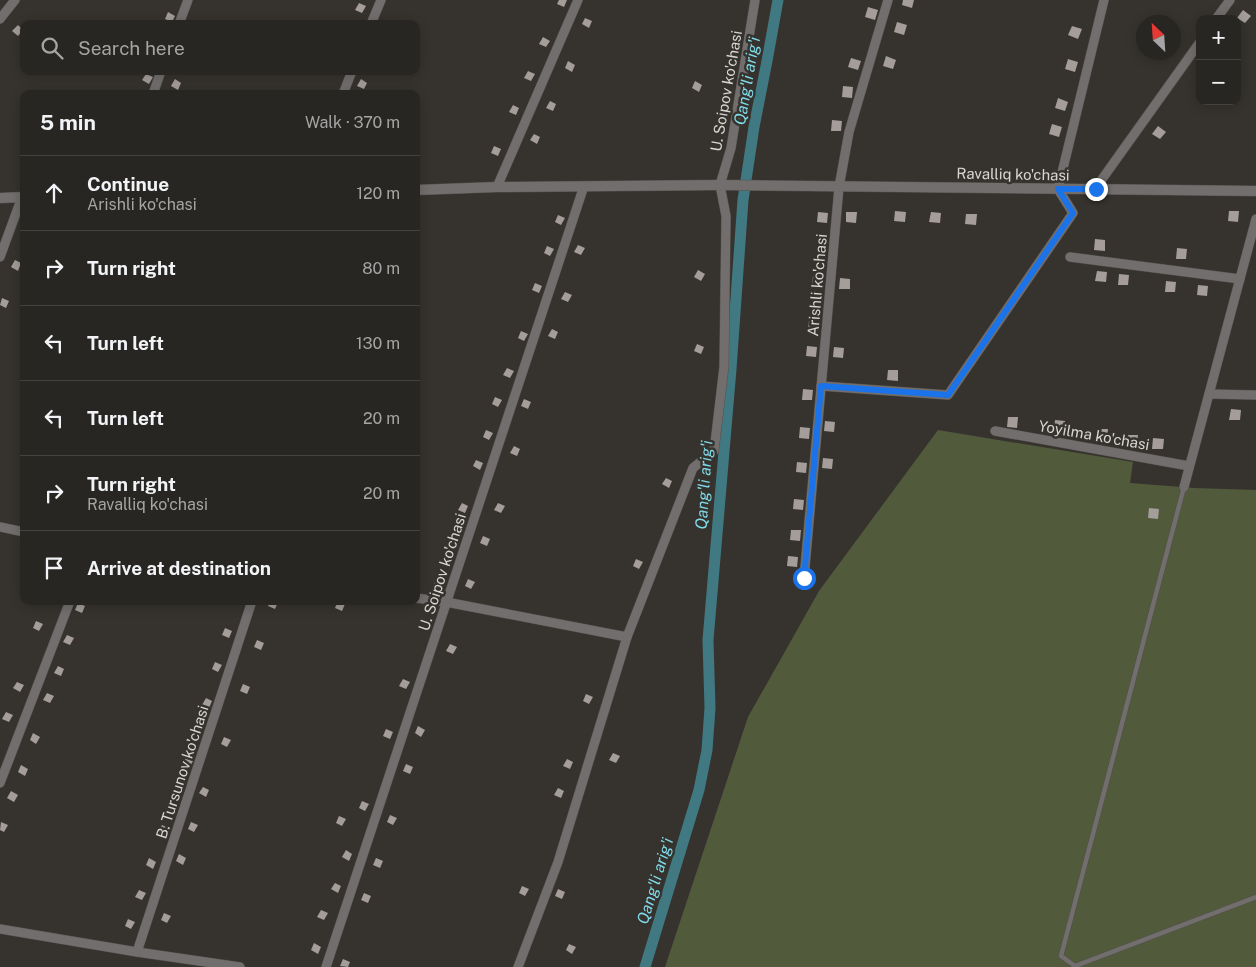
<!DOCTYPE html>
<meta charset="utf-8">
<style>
:root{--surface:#282622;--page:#302e2a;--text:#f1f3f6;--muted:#a5a5a5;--line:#444340}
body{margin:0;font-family:"Public Sans",sans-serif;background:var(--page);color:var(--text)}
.controls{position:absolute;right:15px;top:15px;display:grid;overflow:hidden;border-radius:10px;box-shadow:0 2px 12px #0003}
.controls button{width:45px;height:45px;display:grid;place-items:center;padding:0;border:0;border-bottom:1px solid var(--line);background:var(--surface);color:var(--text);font:25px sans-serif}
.compass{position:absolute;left:1136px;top:15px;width:45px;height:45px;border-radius:50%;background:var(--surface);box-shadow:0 2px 12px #0003;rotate:335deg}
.stop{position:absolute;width:15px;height:15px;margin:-11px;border:4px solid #1a73e8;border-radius:50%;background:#fff}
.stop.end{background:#1a73e8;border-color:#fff;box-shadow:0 1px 5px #0008}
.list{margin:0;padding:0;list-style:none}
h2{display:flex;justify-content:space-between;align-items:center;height:65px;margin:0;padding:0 20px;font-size:21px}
h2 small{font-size:16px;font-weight:400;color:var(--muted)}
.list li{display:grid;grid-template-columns:32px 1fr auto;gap:15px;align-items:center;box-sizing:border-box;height:75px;padding:0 20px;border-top:1px solid var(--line)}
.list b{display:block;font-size:19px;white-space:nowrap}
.list p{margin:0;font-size:16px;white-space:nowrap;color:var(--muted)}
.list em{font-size:16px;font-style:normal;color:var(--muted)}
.icon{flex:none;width:28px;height:28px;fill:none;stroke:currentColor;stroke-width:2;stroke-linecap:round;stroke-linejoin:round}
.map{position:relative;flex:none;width:1256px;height:967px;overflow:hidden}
.search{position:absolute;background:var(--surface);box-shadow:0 2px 12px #0003;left:20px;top:20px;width:400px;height:55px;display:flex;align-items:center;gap:12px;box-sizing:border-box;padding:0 18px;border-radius:10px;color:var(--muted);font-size:19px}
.panel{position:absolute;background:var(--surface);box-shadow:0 2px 12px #0003;left:20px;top:90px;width:400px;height:515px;border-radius:10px}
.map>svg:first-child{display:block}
.green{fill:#525a3c}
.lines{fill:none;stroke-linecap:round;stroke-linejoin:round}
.canal{stroke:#417982;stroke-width:11}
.building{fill:#a49d9a}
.service-casing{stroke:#53504c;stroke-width:5.5}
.minor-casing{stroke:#53504c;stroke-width:10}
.tertiary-casing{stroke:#53504c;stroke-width:11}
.service{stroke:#726e6e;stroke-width:4.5}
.minor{stroke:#726e6e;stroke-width:9}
.tertiary{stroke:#726e6e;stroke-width:10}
.route{stroke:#1a73e8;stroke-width:6}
.labels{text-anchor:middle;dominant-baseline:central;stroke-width:5;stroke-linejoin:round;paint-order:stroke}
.street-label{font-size:15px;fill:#d8d6d3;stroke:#36332e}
.water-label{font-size:16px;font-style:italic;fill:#7fdbea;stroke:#36332e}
</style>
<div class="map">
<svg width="1256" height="967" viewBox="0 0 1256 967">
<rect width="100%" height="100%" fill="#36332e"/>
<!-- green -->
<polygon class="green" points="938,430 1133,462 1130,483 1194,488 1256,490 1256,967 665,967 748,717 819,591"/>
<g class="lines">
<!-- canal -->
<polyline class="canal" points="645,967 699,790 707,750 710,708 708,640 731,369 743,200 754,127 767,61 778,0"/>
</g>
<!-- building -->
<g class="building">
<polygon points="559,0 567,0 564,7 557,4"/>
<polygon points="903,0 914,0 912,8 902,5"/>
<polygon points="359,3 366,6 362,13 355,10"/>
<polygon points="868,7 878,10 875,20 865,17"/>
<polygon points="1243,10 1251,16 1245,23 1237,18"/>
<polygon points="168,12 175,16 172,22 165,19"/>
<polygon points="585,18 592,21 589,28 582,24"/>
<polygon points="897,22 907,25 904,35 894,32"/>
<polygon points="18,25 23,30 18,36 12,31"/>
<polygon points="1072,26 1082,29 1078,39 1068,35"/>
<polygon points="543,37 550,41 546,47 539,44"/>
<polygon points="886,56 896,60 893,69 883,66"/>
<polygon points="851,58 861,61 858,70 848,67"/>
<polygon points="1068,59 1078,62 1075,72 1065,69"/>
<polygon points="568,61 575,65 572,72 565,68"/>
<polygon points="528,71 535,74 531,81 524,78"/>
<polygon points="146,74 153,77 149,84 142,80"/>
<polygon points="175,79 181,83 178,90 171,86"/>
<polygon points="361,79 367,83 364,89 357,86"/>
<polygon points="695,81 702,85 699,92 692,88"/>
<polygon points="843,86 853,87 852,98 842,97"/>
<polygon points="1058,98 1068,102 1065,111 1055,108"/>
<polygon points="550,101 556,104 553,111 546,108"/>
<polygon points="513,105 519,108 516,115 509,112"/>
<polygon points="832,120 842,121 841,131 831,131"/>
<polygon points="1052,124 1062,127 1059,137 1049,134"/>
<polygon points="1158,126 1166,132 1160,139 1152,134"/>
<polygon points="534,134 540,137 537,144 530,140"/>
<polygon points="494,146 501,149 498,156 491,153"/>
<polygon points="895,211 906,212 905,222 894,221"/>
<polygon points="1229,211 1239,211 1238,222 1228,221"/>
<polygon points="818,212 828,213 827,223 817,222"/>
<polygon points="846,212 857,212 856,223 846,222"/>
<polygon points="931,212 941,213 940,223 929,222"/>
<polygon points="966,214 977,214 976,225 965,224"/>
<polygon points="558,215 565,218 561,225 555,222"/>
<polygon points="1095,239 1105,240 1105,251 1094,250"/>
<polygon points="578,245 585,248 581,255 574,252"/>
<polygon points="547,246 554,249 550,256 544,253"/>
<polygon points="1177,248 1187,249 1186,259 1176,259"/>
<polygon points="15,260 21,263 18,271 11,267"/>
<polygon points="698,270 705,274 701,281 694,277"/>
<polygon points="1097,271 1107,272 1106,282 1095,281"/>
<polygon points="1119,274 1129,275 1128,285 1118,285"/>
<polygon points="813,276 823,277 822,287 812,286"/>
<polygon points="840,278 850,279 850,289 839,289"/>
<polygon points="1166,281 1176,282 1175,292 1165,292"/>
<polygon points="535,283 542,286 539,293 532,290"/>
<polygon points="1198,285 1208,286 1207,296 1197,295"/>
<polygon points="565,292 572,295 568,302 561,299"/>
<polygon points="2,298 9,301 6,308 0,305"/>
<polygon points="809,320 819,321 818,331 808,331"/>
<polygon points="552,329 558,332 555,339 548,336"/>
<polygon points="521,331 528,334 524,341 518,338"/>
<polygon points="697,344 704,347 701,354 694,351"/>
<polygon points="807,346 817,347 816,357 806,356"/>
<polygon points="834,347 844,348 843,358 833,357"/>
<polygon points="507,368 514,371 510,378 503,375"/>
<polygon points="888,370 898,370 898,381 887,380"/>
<polygon points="803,389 813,390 812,400 802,400"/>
<polygon points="495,397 502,400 498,407 492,404"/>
<polygon points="524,399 531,402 528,409 521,406"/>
<polygon points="1231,409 1241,410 1240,420 1229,420"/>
<polygon points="1008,417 1018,417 1017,428 1007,427"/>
<polygon points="1055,420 1065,421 1065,431 1054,431"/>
<polygon points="825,421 835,422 834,432 824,431"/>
<polygon points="800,427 810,428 809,439 799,438"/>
<polygon points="1098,429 1108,429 1107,440 1097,439"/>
<polygon points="486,430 493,433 489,440 483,437"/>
<polygon points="1128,435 1138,435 1137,445 1127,445"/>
<polygon points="1153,438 1164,439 1163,449 1152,449"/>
<polygon points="514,446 520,449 517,456 510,453"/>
<polygon points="823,458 833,459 832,469 822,468"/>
<polygon points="476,460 483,463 480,470 473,466"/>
<polygon points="797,462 807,463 806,473 796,472"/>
<polygon points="666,478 672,481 669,488 662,484"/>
<polygon points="794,499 804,500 803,510 793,509"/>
<polygon points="462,503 468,506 465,513 458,510"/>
<polygon points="498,503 505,506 501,513 494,510"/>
<polygon points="1149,508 1159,509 1158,519 1148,518"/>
<polygon points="791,530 801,530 800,541 790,540"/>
<polygon points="483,536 490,539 487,546 480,543"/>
<polygon points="788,556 798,557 797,567 787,566"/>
<polygon points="636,559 643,562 639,569 633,566"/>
<polygon points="468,579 475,582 471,589 465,586"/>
<polygon points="435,582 442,585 439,592 432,589"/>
<polygon points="270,601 278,602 275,609 268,606"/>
<polygon points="338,601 345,604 342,611 335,608"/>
<polygon points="78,603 85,606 82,613 75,610"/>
<polygon points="423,618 430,622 426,629 420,625"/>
<polygon points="36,621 43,624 39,631 33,628"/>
<polygon points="225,628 232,631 229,638 222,635"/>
<polygon points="67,635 74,638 70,645 63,642"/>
<polygon points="257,640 264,643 261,650 254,647"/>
<polygon points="450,644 457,647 453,654 446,651"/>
<polygon points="215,662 222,665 218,672 212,669"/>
<polygon points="58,666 64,669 61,676 54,673"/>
<polygon points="403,679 410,682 406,689 399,686"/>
<polygon points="17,682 24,685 20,692 13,688"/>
<polygon points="243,684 250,687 247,694 240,691"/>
<polygon points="47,693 54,696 50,703 43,700"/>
<polygon points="586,694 593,697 589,704 583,701"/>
<polygon points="206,698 212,701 209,708 202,705"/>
<polygon points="6,712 13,715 9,722 2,719"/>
<polygon points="198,723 204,727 201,734 194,730"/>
<polygon points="418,726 425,730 421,737 415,733"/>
<polygon points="386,729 393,732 390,739 383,736"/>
<polygon points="33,733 40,737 36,744 30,740"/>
<polygon points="224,737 231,740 227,747 221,744"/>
<polygon points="613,753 620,756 616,763 609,760"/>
<polygon points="186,757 193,761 189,768 182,764"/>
<polygon points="567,759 573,762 570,769 563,766"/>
<polygon points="406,764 413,767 410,774 403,771"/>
<polygon points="21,765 28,769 25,776 18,772"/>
<polygon points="175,787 182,790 179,797 172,794"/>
<polygon points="203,787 209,790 206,797 199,793"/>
<polygon points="558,788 564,791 561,798 554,795"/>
<polygon points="11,791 18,795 14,802 7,798"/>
<polygon points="362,801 369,804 365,811 359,808"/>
<polygon points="390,815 397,818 393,825 387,822"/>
<polygon points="339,816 346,819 342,826 336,823"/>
<polygon points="1,822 8,825 4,832 0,830"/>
<polygon points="191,822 198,825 194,832 188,829"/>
<polygon points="162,825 168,828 165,835 158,831"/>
<polygon points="346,850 352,854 349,861 342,857"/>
<polygon points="179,854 186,858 183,865 176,861"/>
<polygon points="149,858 156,862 153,869 146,865"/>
<polygon points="376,858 383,861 380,868 373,865"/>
<polygon points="335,883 341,886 338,893 331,889"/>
<polygon points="522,886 529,889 525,896 519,893"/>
<polygon points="558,889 565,892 562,899 555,896"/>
<polygon points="139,890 146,893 142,900 135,897"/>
<polygon points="364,893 371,896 368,903 361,900"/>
<polygon points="321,910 328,913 324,920 317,917"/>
<polygon points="164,913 171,916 167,923 161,920"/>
<polygon points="128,919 135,922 131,929 125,926"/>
<polygon points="314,943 321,947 318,954 311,950"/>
<polygon points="569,944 576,947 572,954 566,950"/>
<polygon points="343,959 350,962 348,967 340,966"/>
</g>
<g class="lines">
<defs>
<polyline id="service" points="1184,487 1061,956 1075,966 1256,897"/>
<g id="minor">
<polyline points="0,19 15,0"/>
<polyline points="1216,19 1230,0"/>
<polyline points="179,24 188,0"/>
<polyline points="371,24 381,0"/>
<polyline points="153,94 161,71"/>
<polyline points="343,94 352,71"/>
<polyline points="497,187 578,0"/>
<polyline points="1095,189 1200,42"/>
<polyline points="0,257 22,197"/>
<polyline points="1070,257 1240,279"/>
<polyline points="821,386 948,395 1073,213 1058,189 1104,0"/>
<polyline points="1209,394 1256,395"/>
<polyline points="995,431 1189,466"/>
<polyline points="1184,487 1256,219"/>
<polyline points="0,527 24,532"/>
<polyline points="804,578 839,187 849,132 888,0"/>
<polyline points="416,598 446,602 627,637 558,862 518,967"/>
<polyline points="627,637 693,468 714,451 724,367 726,216 720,185 731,148 755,0"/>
<polyline points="0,783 70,601"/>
<polyline points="0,929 137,952 240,967"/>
<polyline points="137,952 252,601"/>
<polyline points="326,967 584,186"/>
</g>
<g id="tertiary">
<polyline points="416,190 497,187 720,185 1256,191"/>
<polyline points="0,198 24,197"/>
</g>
</defs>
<!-- service casing -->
<use href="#service" class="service-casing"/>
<!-- minor casing -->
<use href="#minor" class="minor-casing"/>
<!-- tertiary casing -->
<use href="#tertiary" class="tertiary-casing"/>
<!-- service -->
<use href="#service" class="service"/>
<!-- minor -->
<use href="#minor" class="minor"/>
<!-- tertiary -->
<use href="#tertiary" class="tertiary"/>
</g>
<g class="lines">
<!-- route -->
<polyline class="route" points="804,578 821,386 948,395 1073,213 1058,189 1096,189"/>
</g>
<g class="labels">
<!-- street labels -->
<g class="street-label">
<text transform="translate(726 91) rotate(-80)">U. Soipov ko'chasi</text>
<text transform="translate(1013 174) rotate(1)">Ravalliq ko'chasi</text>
<text transform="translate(817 285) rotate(-85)">Arishli ko'chasi</text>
<text transform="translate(1094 435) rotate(10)">Yoyilma ko'chasi</text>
<text transform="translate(442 572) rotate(-72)">U. Soipov ko'chasi</text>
<text transform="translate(182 772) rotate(-72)">B. Tursunov ko'chasi</text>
</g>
<!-- water labels -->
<g class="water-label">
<text transform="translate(747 81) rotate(-80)">Qang'li arig'i</text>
<text transform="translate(704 485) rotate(-86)">Qang'li arig'i</text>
<text transform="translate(655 881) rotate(-73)">Qang'li arig'i</text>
</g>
</g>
</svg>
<div class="controls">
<button>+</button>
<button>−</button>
</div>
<svg class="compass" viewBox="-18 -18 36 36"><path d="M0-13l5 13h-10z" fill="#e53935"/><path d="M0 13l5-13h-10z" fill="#a5a5a5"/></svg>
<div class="stop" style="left:804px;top:578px"></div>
<div class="stop end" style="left:1096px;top:189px"></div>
<div class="search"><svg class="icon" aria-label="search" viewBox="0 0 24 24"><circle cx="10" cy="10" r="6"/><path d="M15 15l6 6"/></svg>Search here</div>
<section class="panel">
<h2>5 min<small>Walk · 370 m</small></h2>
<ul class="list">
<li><svg class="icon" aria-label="ahead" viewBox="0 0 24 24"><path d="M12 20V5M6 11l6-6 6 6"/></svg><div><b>Continue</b><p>Arishli ko'chasi</p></div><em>120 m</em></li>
<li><svg class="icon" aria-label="right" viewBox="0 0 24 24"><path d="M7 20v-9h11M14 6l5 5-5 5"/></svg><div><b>Turn right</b></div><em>80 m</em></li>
<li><svg class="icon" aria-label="left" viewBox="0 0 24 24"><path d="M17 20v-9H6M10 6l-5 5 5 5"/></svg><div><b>Turn left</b></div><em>130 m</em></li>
<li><svg class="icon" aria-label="left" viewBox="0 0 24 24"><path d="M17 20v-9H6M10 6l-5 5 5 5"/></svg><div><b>Turn left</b></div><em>20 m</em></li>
<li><svg class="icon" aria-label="right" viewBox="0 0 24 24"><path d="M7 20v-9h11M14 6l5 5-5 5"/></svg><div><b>Turn right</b><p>Ravalliq ko'chasi</p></div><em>20 m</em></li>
<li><svg class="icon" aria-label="arrive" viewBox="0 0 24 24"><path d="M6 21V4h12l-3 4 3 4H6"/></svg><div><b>Arrive at destination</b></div></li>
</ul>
</section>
</div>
